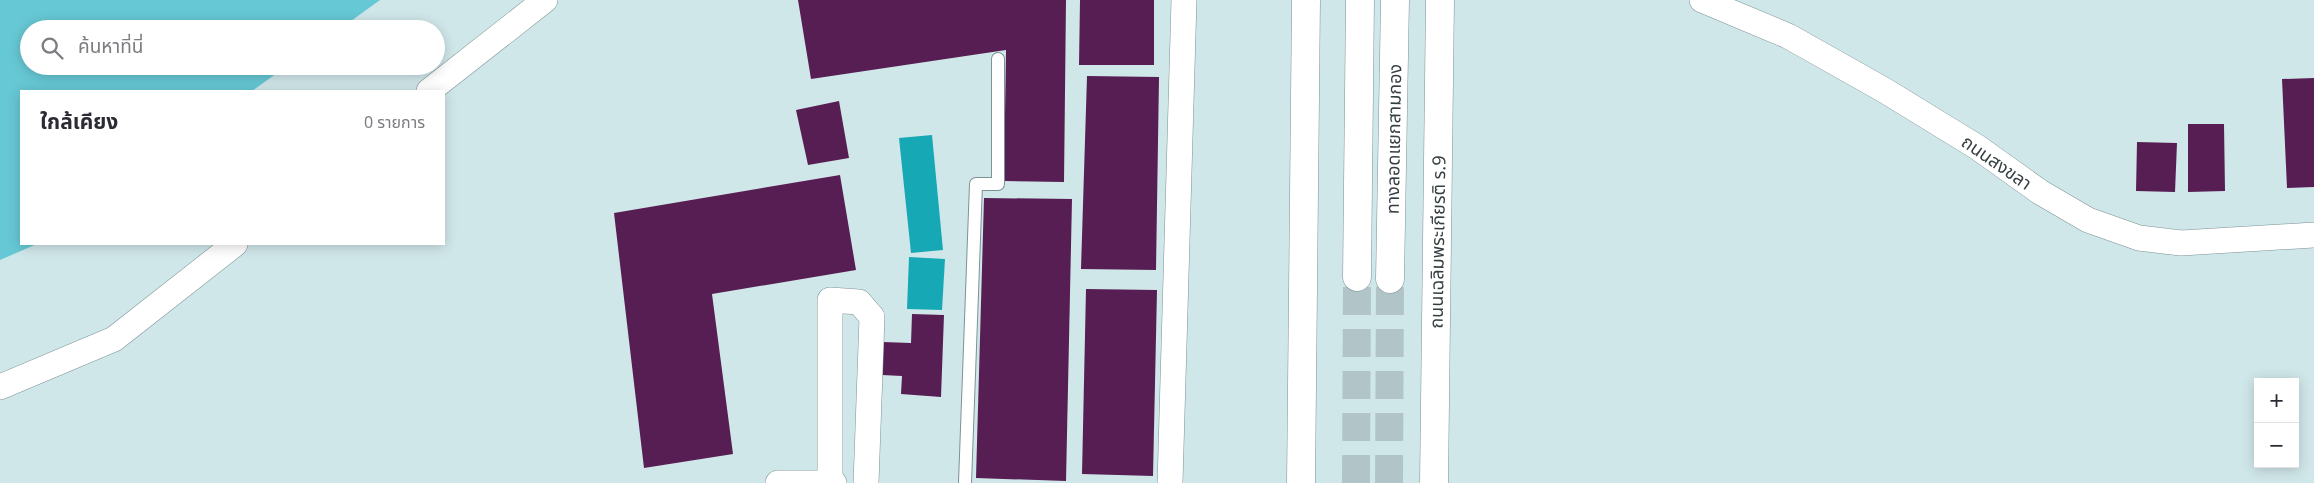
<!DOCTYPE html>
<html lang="th">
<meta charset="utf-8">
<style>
:root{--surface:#fff;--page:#f2f2f3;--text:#2b2b33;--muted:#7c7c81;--line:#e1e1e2}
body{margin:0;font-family:"Noto Sans","Noto Sans Thai",sans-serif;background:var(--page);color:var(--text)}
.controls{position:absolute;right:15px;bottom:15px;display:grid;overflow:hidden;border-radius:0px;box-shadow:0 2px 12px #0003}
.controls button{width:45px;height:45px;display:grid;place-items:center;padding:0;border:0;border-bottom:1px solid var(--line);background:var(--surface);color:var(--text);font:25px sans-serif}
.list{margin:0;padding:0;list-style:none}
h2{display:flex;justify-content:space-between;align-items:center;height:65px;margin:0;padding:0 20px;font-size:21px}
h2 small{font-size:16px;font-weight:400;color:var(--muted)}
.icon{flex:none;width:28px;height:28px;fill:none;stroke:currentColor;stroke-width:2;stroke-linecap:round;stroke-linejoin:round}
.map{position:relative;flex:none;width:2314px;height:483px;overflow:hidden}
.search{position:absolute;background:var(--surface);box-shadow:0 2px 12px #0003;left:20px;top:20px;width:425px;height:55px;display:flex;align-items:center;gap:12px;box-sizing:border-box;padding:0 18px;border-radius:28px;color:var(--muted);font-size:19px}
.panel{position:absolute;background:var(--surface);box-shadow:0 2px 12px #0003;left:20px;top:90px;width:425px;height:155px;border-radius:0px}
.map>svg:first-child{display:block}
.green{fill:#66c8d4}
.water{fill:#17a8b6}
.building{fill:#571e53}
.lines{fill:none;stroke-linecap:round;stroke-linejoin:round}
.secondary-tunnel{stroke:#b1c5c8;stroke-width:28;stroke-dasharray:28 14;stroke-linecap:butt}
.service-casing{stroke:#7c9295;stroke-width:14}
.minor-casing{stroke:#7c9295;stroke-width:26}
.secondary-casing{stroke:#7c9295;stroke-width:29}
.service{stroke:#fff;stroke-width:12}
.minor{stroke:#fff;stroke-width:25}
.secondary{stroke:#fff;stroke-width:28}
.labels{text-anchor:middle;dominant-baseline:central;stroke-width:5;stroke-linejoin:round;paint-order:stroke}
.street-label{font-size:18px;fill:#353e40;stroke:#fff}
</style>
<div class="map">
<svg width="2314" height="483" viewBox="0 0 2314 483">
<rect width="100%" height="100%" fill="#d0e7ea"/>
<!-- green -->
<polygon class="green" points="0,0 380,0 340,29 29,29 29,66 287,66 252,91 21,91 21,244 37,244 0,260"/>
<!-- water -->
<g class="water">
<polygon points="932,135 943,250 911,253 899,138"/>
<polygon points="909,257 945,259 942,310 907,309"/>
</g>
<!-- building -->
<g class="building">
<polygon points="798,0 1066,0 1064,182 1004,181 1006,50 811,79"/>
<polygon points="1080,0 1154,0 1154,65 1079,65"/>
<polygon points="1087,76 1159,77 1156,270 1081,269"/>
<polygon points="2314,78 2314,187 2287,188 2282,79"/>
<polygon points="839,101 849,158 808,165 796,110"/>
<polygon points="2188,124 2224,124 2225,191 2188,192"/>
<polygon points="2137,142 2177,143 2175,192 2136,191"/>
<polygon points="840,175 856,270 712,294 733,454 644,468 614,213"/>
<polygon points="984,198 1072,199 1066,481 976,478"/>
<polygon points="1086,289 1157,290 1153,476 1082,474"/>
<polygon points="912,314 944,315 941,397 901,394 902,376 882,375 883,342 911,343"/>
</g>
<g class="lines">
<!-- secondary-tunnel -->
<g class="secondary-tunnel">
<polyline points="1356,483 1357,277"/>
<polyline points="1389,483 1390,279"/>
</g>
<defs>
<polyline id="service" points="965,483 976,184 998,184 998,59"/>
<g id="minor">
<polyline points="1702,0 1788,36 1884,90 1977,147 2040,192 2088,220 2139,238 2181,243 2314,235"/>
<polyline points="429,91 545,0"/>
<polyline points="0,387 114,339 235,244"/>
<polyline points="778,483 834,483"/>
<polyline points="830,483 830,300 859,302 872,317 866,483"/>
<polyline points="1170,483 1184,0"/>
</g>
<g id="secondary">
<polyline points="1357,277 1360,0"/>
<polyline points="1390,279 1395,0"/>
<polyline points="1301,483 1306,0"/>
<polyline points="1434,483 1440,0"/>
</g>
</defs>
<!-- service casing -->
<use href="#service" class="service-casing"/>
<!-- minor casing -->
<use href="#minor" class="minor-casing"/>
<!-- secondary casing -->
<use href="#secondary" class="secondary-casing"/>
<!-- service -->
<use href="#service" class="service"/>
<!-- minor -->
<use href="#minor" class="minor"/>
<!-- secondary -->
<use href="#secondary" class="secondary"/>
</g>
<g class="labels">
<!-- street labels -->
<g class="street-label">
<text transform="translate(1393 139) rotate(-89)">ทางลอดแยกสามกอง</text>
<text transform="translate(1997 162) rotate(35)">ถนนสงขลา</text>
<text transform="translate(1437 242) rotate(-89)">ถนนเฉลิมพระเกียรติ ร.9</text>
</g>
</g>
</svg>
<div class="controls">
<button>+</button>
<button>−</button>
</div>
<div class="search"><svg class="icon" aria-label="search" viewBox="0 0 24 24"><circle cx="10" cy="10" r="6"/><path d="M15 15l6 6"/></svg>ค้นหาที่นี่</div>
<section class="panel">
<h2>ใกล้เคียง<small>0 รายการ</small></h2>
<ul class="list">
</ul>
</section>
</div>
